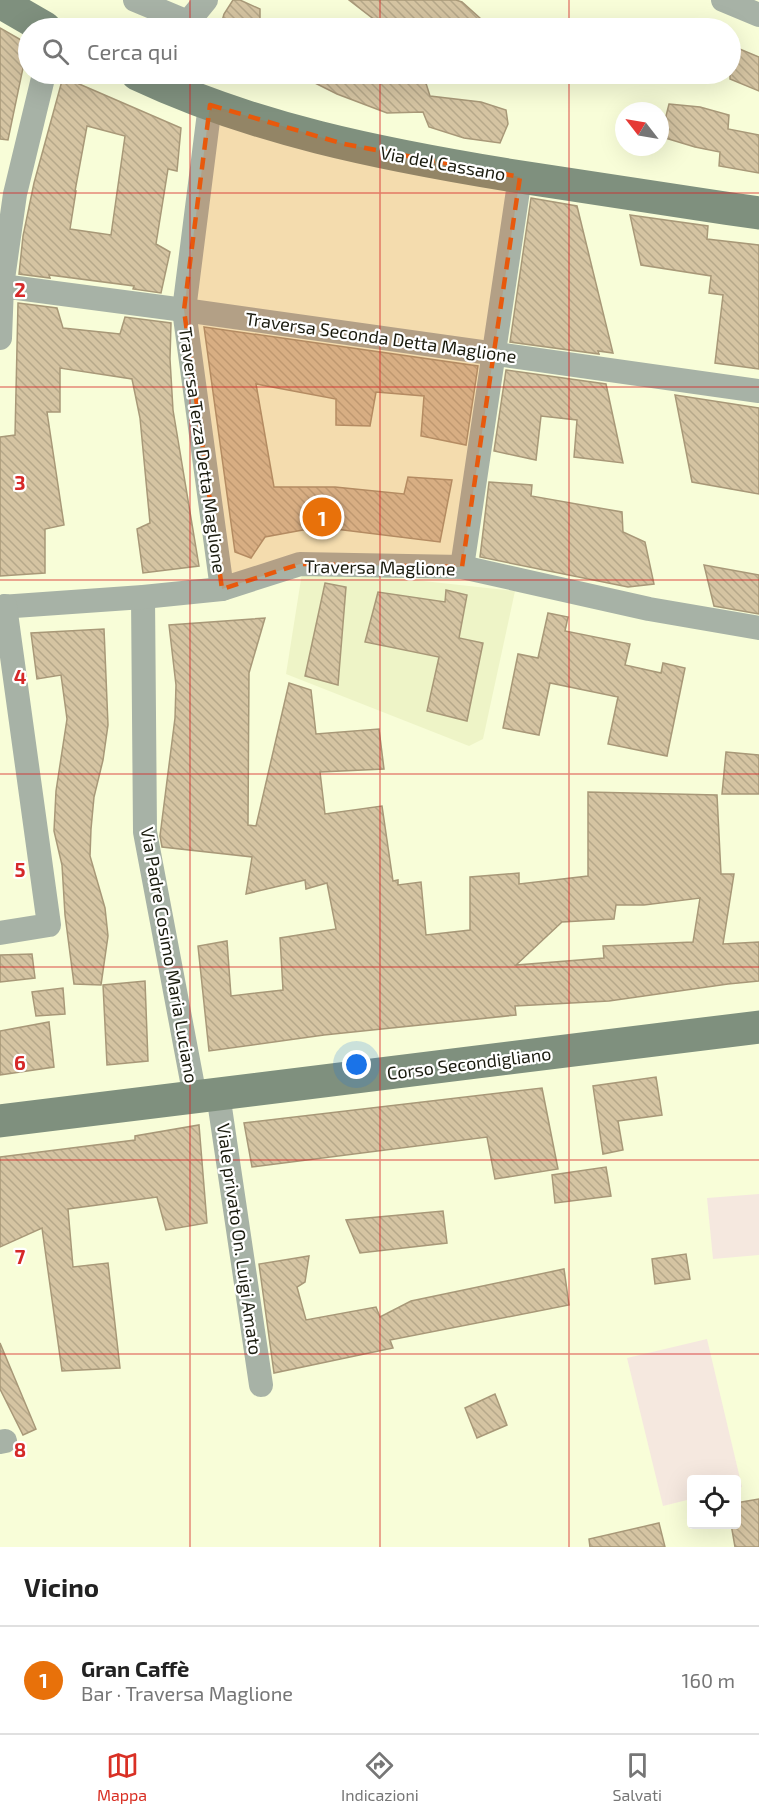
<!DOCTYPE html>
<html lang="it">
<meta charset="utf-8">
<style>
:root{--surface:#fff;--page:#f2f2f2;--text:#222;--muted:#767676;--line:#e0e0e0;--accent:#d93025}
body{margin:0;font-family:"Exo 2",sans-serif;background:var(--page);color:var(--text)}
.controls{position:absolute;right:18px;bottom:18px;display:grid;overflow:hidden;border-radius:6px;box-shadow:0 6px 24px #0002}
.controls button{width:54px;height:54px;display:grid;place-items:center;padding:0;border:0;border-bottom:2px solid var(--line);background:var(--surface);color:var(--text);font:30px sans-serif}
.compass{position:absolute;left:615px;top:102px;width:54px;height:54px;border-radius:50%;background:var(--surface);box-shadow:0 6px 24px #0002;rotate:301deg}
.you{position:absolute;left:357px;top:1065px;width:21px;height:21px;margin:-15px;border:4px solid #fff;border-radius:50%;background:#1a73e8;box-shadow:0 0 0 9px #1a73e833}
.badge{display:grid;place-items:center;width:39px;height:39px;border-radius:50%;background:var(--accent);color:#fff;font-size:20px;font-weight:700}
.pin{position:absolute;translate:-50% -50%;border:3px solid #fff;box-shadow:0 2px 6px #0006}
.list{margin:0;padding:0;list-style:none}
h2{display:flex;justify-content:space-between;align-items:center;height:78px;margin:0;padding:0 24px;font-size:26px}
h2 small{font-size:20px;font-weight:400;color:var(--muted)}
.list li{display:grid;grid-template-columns:39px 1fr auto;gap:18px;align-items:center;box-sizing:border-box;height:108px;padding:0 24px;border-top:2px solid var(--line)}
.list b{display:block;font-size:22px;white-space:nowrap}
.list p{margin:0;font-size:20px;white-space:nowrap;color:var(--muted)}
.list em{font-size:20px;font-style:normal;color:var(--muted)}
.icon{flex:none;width:33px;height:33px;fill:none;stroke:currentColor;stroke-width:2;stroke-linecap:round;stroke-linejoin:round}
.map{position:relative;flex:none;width:759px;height:1547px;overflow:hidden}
.search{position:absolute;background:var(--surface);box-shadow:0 6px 24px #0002;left:18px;right:18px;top:18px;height:66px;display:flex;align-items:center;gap:15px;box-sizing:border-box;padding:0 21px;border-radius:33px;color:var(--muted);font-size:22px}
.sheet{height:186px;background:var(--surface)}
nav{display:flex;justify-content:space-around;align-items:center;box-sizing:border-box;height:84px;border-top:2px solid var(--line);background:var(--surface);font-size:16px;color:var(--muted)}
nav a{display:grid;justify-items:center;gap:3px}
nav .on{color:var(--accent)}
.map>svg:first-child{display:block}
.built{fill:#eef4c7}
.pitch{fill:#f5e8df}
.building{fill:url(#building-back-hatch);stroke:#a89878;stroke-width:1.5;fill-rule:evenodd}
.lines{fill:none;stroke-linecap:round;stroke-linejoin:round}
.minor{stroke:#a7b2a6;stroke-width:24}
.secondary{stroke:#7f907e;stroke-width:33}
.marked{fill:#e8590c;fill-opacity:0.2;stroke:#e8590c;stroke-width:4.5;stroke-dasharray:12 8;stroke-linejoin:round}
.grid{fill:none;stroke:#d62828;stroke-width:1.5;stroke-opacity:0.55}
.labels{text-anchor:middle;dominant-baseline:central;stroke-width:4.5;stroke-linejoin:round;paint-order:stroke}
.street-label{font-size:18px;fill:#1a1b0e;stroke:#fff}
.grid-label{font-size:20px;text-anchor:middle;font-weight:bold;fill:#d62828;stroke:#fff;stroke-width:4.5;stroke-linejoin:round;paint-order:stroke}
</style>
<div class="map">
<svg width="759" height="1547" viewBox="0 0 759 1547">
<defs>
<pattern id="building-back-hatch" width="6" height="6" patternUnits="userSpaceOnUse" patternTransform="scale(1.5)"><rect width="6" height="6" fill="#d5c4a2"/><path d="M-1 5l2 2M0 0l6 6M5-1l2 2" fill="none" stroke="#b6a88a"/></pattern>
</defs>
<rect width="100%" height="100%" fill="#f8fdd8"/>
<!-- built -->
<polygon class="built" points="302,573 350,573 515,591 483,739 469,746 286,674"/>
<!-- pitch -->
<g class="pitch">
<polygon points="759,1194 759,1255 713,1259 707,1198"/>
<polygon points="707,1339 742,1487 737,1488 736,1480 692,1480 691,1499 663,1506 627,1358"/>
</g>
<!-- building -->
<g class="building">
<polygon points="233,0 240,0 260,9 260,28 220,28 224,14"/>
<polygon points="349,0 456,0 462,2 491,28 423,28 412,21 402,28 394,28 375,20"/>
<polygon points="0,28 28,44 8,140 0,139"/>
<polygon points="730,45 759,57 759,91 730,79"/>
<polygon points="297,74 402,74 425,80 430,96 481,102 506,110 508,124 500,143 464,138 429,127 423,112 387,113 337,94"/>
<path d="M63,77L181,128L177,171L168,169L156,244L170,252L161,293L133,289L134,286L49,275L50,278L19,274L23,236L34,183ZM87,126L125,136L111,235L70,229L76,191H75Z"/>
<polygon points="669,104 700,107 729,115 728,129 759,135 759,173 719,166 720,152 695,147 665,138 665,120"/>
<polygon points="531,198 577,206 613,353 598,351 599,354 510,342"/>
<polygon points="630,215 708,226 707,239 759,245 759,369 715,363 723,295 709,293 711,276 641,265"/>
<polygon points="18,303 57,308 63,328 120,334 125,317 171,323 170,359 173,410 199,566 143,573 137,529 150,523 140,418 132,379 60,368 60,412 47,412 64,525 45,529 45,573 0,576 0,437 15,435"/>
<polygon points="204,327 478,366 466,445 421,436 424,396 376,392 370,426 336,425 336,399 256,384 274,487 335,487 404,494 408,477 452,480 440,542 319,527 265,537 251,558 235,552"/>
<polygon points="506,370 606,384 623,463 574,457 577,420 541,416 536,460 494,451"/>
<polygon points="675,395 759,408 759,494 692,482"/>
<polygon points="489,482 532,485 531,496 622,512 623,532 645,542 654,584 628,587 480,557"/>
<polygon points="704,565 759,575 759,614 714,606"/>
<polygon points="325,583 346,587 338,685 305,676"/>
<polygon points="446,590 467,595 459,638 483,643 467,721 427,711 439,657 365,642 378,592 445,602"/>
<polygon points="548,613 568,617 565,631 630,644 625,665 661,673 663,663 685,668 667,756 608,744 618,697 550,683 539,735 503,728 518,654 538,658"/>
<path d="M265,618L249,673L248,825L256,826L289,683L311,690L316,734L379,729L384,769L320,772L325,814L382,806L393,881L398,880V885L421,882L426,935L470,930V877L519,873V884L588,876V792L717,795L721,874H734L723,944L759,942V981L728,984L609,1001L515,1006L516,1015L324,1035L209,1051L198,946L227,941L231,996L283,990L280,938L336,929L327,883L306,889L305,880L246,894L252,857L162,847L160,836L175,718L176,685L169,625ZM700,898L693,942L603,946L604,958L516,965L562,922L614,919L616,905H644Z"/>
<polygon points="104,629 108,725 103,760 94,797 91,829 90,856 105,908 108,936 101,985 74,984 65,915 62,865 54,831 56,791 67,719 61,675 37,679 31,633"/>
<polygon points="726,752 759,755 759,794 722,794"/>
<polygon points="32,954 35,978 0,982 0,955"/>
<polygon points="145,981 148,1061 107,1065 103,985"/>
<polygon points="63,988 65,1014 36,1016 32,992"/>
<polygon points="49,1022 54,1067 0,1075 0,1031"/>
<polygon points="656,1077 662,1115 618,1121 623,1150 603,1154 593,1086"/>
<polygon points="542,1088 558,1169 495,1179 487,1137 252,1167 244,1123"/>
<polygon points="199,1125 207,1223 166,1230 157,1197 68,1209 73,1267 108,1263 120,1368 62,1371 42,1228 0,1247 0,1157 135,1140 135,1136"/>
<polygon points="606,1167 611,1196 555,1203 552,1175"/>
<polygon points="443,1211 447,1243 360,1253 346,1220"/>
<polygon points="686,1254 690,1279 655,1284 652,1259"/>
<polygon points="309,1256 305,1282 297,1287 306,1320 376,1307 380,1317 411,1301 564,1269 569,1305 390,1340 393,1348 274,1373 259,1264"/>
<polygon points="0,1343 36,1429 23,1435 0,1389"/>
<polygon points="495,1394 507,1425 477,1438 465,1408"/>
<polygon points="759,1499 759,1547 735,1547 731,1524 736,1524 736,1503"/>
<polygon points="659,1523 665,1547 590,1547 589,1539"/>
</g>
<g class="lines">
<!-- minor -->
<g class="minor">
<polyline points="135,0 188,22 206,0"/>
<polyline points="723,0 759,15"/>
<polyline points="210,105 184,310 222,589"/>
<polyline points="2,286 184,310 759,391"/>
<polyline points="0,338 2,286 15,194 44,74"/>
<polyline points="462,567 520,177"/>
<polyline points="143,597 145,832 195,1097"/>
<polyline points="0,607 143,597 222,589 300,564 462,567 649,609 759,628"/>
<polyline points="0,933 49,925 5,606"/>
<polyline points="218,1094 261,1385"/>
<polyline points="0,1442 5,1441"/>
</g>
<!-- secondary -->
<g class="secondary">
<polyline points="0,2 45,28"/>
<path d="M137,74C254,129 380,154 508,175C591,188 675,201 759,213"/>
<polyline points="0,1121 759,1027"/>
</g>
</g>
<!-- marked area -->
<path class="marked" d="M210,105L344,144L520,177L462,567L300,564L222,589L184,310Z"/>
<!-- grid -->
<path class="grid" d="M190,0V28M380,0V28M569,0V28M190,74V1547M380,74V1547M569,74V1547M0,193H759M0,387H759M0,580H759M0,774H759M0,967H759M0,1160H759M0,1354H759"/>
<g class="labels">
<!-- street labels -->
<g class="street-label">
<text transform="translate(443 163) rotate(10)">Via del Cassano</text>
<text transform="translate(381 337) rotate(8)">Traversa Seconda Detta Maglione</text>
<text transform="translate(203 450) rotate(82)">Traversa Terza Detta Maglione</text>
<text transform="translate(380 567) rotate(1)">Traversa Maglione</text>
<text transform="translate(170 955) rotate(80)">Via Padre Cosimo Maria Luciano</text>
<text transform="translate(469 1063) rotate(-7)">Corso Secondigliano</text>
<text transform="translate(240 1239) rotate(82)">Viale privato On. Luigi Amato</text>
</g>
</g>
<g class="grid-label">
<text x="20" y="297">2</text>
<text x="20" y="490">3</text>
<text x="20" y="684">4</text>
<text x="20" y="877">5</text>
<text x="20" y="1070">6</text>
<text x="20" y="1264">7</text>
<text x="20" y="1457">8</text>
</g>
</svg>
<div class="controls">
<button><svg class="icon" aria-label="locate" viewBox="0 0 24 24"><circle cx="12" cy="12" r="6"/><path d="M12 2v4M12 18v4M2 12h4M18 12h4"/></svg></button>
</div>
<svg class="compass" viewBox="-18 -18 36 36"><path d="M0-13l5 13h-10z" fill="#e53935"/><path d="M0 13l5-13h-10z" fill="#767676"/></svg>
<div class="you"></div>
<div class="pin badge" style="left:322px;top:517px;background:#e8710a">1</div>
<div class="search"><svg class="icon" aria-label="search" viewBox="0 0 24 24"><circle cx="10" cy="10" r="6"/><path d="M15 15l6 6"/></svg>Cerca qui</div>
</div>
<section class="sheet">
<h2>Vicino<small></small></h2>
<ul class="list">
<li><span class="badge" style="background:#e8710a">1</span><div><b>Gran Caffè</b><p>Bar · Traversa Maglione</p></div><em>160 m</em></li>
</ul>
</section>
<nav>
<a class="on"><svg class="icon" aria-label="map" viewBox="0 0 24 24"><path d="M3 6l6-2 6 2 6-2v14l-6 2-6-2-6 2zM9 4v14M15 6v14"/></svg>Mappa</a>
<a><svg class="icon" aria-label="directions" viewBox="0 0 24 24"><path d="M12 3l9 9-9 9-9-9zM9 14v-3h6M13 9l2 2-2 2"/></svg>Indicazioni</a>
<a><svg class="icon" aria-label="saved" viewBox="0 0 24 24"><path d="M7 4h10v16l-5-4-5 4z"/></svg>Salvati</a>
</nav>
